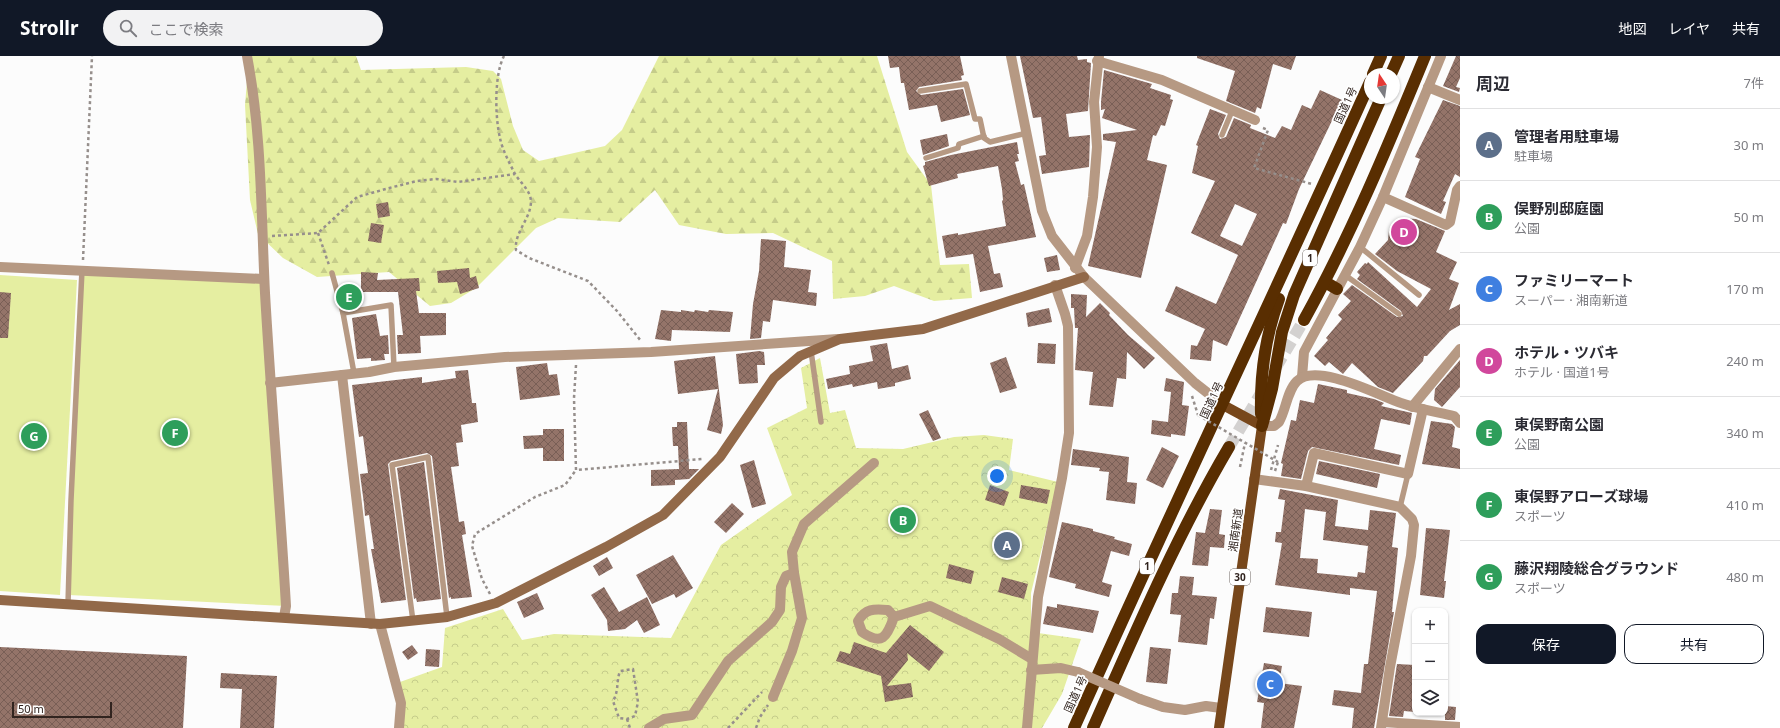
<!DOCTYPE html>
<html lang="ja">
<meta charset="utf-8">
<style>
:root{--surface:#fff;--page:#f2f2f3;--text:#2b2b33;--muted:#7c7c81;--line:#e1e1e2;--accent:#111827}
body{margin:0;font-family:"Noto Sans","Noto Sans JP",sans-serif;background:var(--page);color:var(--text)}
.controls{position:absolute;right:12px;bottom:12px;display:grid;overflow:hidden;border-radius:8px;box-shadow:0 1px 3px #0004}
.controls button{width:36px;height:36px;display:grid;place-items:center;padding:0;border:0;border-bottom:1px solid var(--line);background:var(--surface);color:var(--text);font:20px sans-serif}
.compass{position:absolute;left:1364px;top:12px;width:36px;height:36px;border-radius:50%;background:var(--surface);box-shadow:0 1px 3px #0004;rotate:347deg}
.scale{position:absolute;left:12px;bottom:10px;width:100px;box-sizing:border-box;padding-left:4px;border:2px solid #31241f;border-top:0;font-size:11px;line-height:14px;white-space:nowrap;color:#31241f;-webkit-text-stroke:3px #fff;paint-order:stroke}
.you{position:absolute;left:997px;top:420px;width:14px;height:14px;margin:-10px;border:3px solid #fff;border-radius:50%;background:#1a73e8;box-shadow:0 0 0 6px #1a73e833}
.badge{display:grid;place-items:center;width:26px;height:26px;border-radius:50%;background:var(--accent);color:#fff;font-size:13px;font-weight:700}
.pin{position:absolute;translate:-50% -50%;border:2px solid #fff;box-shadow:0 1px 4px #0006}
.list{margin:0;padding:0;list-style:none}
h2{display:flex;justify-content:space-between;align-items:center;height:52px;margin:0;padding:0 16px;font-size:17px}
h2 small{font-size:13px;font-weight:400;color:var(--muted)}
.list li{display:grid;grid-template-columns:26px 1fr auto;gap:12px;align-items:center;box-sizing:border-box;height:72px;padding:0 16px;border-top:1px solid var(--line)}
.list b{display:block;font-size:15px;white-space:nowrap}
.list p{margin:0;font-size:13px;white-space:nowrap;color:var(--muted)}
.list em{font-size:13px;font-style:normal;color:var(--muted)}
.actions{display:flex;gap:8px;padding:12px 16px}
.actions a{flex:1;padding:9px 0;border:1px solid var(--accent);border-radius:12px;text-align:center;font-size:14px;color:var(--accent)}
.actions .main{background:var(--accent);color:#fff}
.icon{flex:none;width:22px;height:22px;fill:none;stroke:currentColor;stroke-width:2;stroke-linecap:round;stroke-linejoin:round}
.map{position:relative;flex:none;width:1460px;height:672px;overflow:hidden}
header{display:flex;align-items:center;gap:24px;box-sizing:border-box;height:56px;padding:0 20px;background:var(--accent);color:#fff}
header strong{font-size:19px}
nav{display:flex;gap:22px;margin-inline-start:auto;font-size:14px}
.search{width:280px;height:36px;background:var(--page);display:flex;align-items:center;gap:10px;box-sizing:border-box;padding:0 14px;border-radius:22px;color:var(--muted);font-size:15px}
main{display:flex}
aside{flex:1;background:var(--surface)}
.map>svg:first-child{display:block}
.forest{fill:url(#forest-firs)}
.park{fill:url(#park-crowns)}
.pitch{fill:#e5eea1}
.building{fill:url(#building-cross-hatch);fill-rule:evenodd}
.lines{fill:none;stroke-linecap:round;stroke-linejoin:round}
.highway-tunnel{stroke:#d3d1d0;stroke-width:12;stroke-dasharray:12 6;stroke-linecap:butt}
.path{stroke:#968f8c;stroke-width:2.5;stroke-dasharray:3 3;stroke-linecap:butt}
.lane{stroke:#b69983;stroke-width:5.5}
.street{stroke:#b69983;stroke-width:10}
.secondary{stroke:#926949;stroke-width:10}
.primary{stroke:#77471b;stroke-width:10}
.highway{stroke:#592e01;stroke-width:12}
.path-bridge{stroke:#968f8c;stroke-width:2.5;stroke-dasharray:3 3;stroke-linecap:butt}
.street-bridge{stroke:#b69983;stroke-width:10}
.labels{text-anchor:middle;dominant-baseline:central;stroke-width:3.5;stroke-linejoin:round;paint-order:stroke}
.shield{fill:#fff;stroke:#6f6662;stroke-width:1}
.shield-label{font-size:10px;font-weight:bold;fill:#31241f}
.street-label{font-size:11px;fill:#31241f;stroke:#fff}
</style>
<header>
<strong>Strollr</strong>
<div class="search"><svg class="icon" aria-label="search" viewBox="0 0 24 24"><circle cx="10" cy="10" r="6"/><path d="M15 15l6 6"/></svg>ここで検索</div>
<nav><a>地図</a><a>レイヤ</a><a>共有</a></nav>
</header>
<main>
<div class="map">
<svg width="1460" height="672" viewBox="0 0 1460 672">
<defs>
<pattern id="forest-firs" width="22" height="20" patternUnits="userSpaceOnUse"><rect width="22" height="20" fill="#e5eea1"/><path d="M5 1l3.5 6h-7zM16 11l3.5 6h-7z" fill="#c5cc8a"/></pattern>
<pattern id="park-crowns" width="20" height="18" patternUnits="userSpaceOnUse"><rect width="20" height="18" fill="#e5eea1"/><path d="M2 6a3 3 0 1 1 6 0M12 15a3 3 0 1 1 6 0" fill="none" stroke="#c5cc8a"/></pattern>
<pattern id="building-cross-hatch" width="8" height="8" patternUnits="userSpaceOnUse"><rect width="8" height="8" fill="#947469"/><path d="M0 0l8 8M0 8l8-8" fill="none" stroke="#795f56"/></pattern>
</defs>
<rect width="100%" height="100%" fill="#fcfcfc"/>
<!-- forest -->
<polygon class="forest" points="249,0 356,0 361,14 466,11 493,15 501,23 513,70 523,94 539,105 605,90 622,74 659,0 877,0 907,96 931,129 940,209 969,208 972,242 934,245 894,230 865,240 833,243 832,205 773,177 726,178 679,169 655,134 620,166 558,162 536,172 476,232 451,247 430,250 389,216 317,221 283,202 258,178 250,144 245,49"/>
<!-- park -->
<g class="park">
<polygon points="355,227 358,252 344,254 340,229"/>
<polygon points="820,302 830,357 845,354 856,392 903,393 954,381 984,379 1013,383 1009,414 1058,426 1031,537 1031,576 1081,583 1062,638 1042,672 403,672 400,626 442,611 445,572 503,553 522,584 554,578 671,582 721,489 792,439 767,372 807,352 801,312"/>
</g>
<!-- pitch -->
<g class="pitch">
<polygon points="82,214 264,223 286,550 69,539"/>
<polygon points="0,219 77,224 60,539 0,535"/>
</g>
<!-- building -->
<g class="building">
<polygon points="888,0 960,0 964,19 961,20 962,24 919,31 916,35 921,39 963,33 970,59 941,66 937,49 909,54 904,27 901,27 899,11 890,12"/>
<polygon points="1020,0 1077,0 1078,4 1087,3 1087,6 1091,7 1088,55 1066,58 1069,81 1090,79 1089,111 1042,118 1039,100 1046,99 1041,61 1033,62"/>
<polygon points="1197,0 1296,0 1291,14 1273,8 1261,53 1257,51 1255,57 1226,45 1235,15 1197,2"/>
<polygon points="1456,0 1460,0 1460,22 1456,31 1460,32 1459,36 1443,30"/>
<polygon points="1104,14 1152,28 1150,32 1171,39 1170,43 1173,44 1165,70 1161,69 1156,80 1153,79 1147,104 1167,109 1141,222 1088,210 1116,86 1103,84 1103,78 1137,74 1102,62 1105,53 1101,54 1101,46"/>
<path d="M1320,34L1342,44L1299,133L1286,168L1283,167L1227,290L1213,284L1211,305L1190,303L1191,289L1197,290L1205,273L1165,255L1176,230L1216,248L1238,199L1191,177L1215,125L1192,117L1198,90L1196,89L1210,53L1226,59L1218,78L1220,83L1226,81L1234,62L1251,69L1250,72L1275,82L1282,70L1291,74L1302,49L1311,53ZM1235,148L1257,158L1242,190L1220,180Z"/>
<polygon points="1443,44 1460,50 1460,121 1455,118 1443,145 1446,146 1441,158 1405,141 1420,103 1415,101"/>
<polygon points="947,78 949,90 923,99 920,84"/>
<polygon points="1017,86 1019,98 1017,98 1019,105 1015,106 1021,129 1024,128 1036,181 988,190 994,218 1000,217 1003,231 980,236 973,198 946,202 942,180 958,177 958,179 1006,170 1002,145 1003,144 1002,133 998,110 957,118 958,122 929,130 923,110 925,109 925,106 951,99"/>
<polygon points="388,146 390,160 378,162 376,148"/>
<polygon points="1400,162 1416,163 1445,175 1436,196 1457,206 1449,223 1459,227 1449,254 1460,248 1460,269 1450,275 1427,300 1424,300 1423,305 1393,337 1378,331 1352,307 1343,318 1329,306 1325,310 1314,300 1328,284 1326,282 1342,263 1338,259 1351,245 1343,238 1352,229 1397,261 1403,260 1401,255 1357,223 1360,219 1357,216 1365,207 1367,208 1368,206 1417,251 1431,233 1397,215 1375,198 1388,184 1389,175 1393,167"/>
<polygon points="371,167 384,169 381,187 368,185"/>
<polygon points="761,183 786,185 784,211 811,214 808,236 817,237 816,250 773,244 770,266 763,265 761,282 750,283 753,248 759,215"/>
<polygon points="1057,199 1060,214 1047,216 1044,202"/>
<polygon points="469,212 470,222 476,220 479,232 460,238 457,226 438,227 437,215"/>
<polygon points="361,216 378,217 377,224 419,222 420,235 416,235 419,257 446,257 446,279 420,280 421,297 398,298 397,279 403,279 398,236 361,236"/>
<polygon points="0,236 11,237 8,282 0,282"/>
<polygon points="1071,238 1087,239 1086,261 1100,247 1110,257 1109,259 1128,279 1155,302 1144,313 1127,296 1126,323 1117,322 1113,351 1089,349 1093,316 1075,314 1078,272 1075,272 1074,252 1071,252"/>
<polygon points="1049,252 1052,266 1028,271 1026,257"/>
<polygon points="661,254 681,256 681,254 694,256 695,254 708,256 709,254 733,256 730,276 672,274 671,285 655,283"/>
<polygon points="376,258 380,280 388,279 389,298 384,298 385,304 371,305 371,302 357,303 352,262"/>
<polygon points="887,287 892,313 908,309 911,323 895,327 895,330 878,333 877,326 853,331 852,328 828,333 826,323 850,318 849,310 873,305 870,290"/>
<polygon points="1038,287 1056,288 1055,308 1037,307"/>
<polygon points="759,295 764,296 765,309 757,309 758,327 739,328 736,298"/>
<polygon points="715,300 723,369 721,378 707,374 718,333 678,338 674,305"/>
<polygon points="1006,301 1017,332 1000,337 990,307"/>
<polygon points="1460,304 1460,331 1442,351 1434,344 1435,333"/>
<polygon points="547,307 549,319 557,318 560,339 520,344 516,311"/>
<polygon points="468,314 472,347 476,347 478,366 461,369 463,386 456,387 459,410 451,411 459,466 464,465 466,478 462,479 472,541 451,543 451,541 449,542 432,400 427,397 391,405 388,408 406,544 381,547 371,493 374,493 369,459 365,460 364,448 360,418 368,417 363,380 359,381 352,329 422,321 422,327 456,322 455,315"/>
<polygon points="1166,322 1184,326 1182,349 1189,350 1185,380 1171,378 1171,381 1151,378 1152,364 1168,366 1171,336 1164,335"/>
<polygon points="1318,328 1347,334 1347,337 1374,343 1384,347 1381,350 1412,357 1410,369 1381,363 1374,393 1401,399 1399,409 1312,391 1308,395 1301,423 1281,420 1283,408 1281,407 1291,364 1296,365 1300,344 1314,347"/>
<polygon points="928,354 941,382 933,385 919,358"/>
<polygon points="1431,365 1452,368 1455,371 1452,391 1460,393 1460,413 1422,408"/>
<polygon points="677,366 687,366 689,413 699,413 689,423 675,424 675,429 651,430 651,414 679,413 678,390 673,390 672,371 677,371"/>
<polygon points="543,373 564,373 564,405 543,405 543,392 524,393 523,380 543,379"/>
<polygon points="1162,391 1179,400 1163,432 1146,424"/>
<polygon points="1073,393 1129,401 1127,426 1137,427 1135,448 1106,444 1109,416 1099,415 1100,412 1071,409"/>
<polygon points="754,404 766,448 752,452 740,409"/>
<polygon points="1319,405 1380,418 1377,432 1316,418"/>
<polygon points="424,406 441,543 417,546 416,542 414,543 397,412"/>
<polygon points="990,429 1009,436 1004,450 985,444"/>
<polygon points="1021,429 1050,434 1047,448 1019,442"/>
<path d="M1280,433L1338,444L1335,470L1368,474L1370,454L1396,457L1392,491L1398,492L1392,556H1394L1374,672H1352L1354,652L1332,649L1334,634L1361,637L1364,608H1368L1377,535L1350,532V539L1275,529L1282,487L1275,486L1276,476H1281L1285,444L1278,443ZM1305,453L1326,456L1323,484L1368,490L1365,517L1358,516L1357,521L1317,517L1318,503L1300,502Z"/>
<polygon points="732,447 744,458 726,477 714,466"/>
<polygon points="1210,453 1222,454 1219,478 1225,479 1224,492 1210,491 1208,510 1192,509 1196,476 1205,477"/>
<polygon points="1062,466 1093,473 1093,475 1115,481 1114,483 1132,488 1129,500 1111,495 1102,526 1112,529 1109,541 1075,532 1076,528 1049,521"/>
<polygon points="1426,472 1450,474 1444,525 1446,525 1444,542 1420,539"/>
<polygon points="673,499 693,532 676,542 674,538 652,548 636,519"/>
<polygon points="607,501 613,512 599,520 593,510"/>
<polygon points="949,508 974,515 971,528 946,522"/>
<polygon points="1180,520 1194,521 1192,539 1217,541 1214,563 1210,562 1207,589 1178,586 1181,559 1170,558 1172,537 1178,537"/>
<polygon points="1002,521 1028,528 1024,543 998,536"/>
<polygon points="604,531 619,556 647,541 660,569 644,577 637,564 625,573 608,575 607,564 591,539"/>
<polygon points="537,537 544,553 524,562 517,546"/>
<polygon points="1057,548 1099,555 1093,577 1043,568 1047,550 1057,552"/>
<polygon points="1266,551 1312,556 1309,581 1263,576"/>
<polygon points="910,569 944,596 929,615 907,597 908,604 887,630 911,627 913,641 885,646 881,620 836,605 840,595 850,598 854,586 886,597"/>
<polygon points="412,589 418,597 408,604 402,596"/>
<polygon points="0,591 187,600 183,672 0,672"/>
<polygon points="1150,591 1171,593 1167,628 1146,626"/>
<polygon points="426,593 440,594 439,611 425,610"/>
<polygon points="1264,607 1282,610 1279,627 1302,630 1294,672 1261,672 1264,647 1257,646"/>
<polygon points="1397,608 1415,609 1415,656 1404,655 1403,661 1389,660"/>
<polygon points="221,617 277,620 274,672 240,672 242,633 220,632"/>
<polygon points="1445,650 1456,651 1455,664 1445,664"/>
</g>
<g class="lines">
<!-- highway-tunnel -->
<g class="highway-tunnel">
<polyline points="1276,311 1304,264"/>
<polyline points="1229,391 1263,334"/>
</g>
<!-- path -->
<g class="path">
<path d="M504,0C494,19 495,61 500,82C502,93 509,106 514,116C519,126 530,133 531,145C531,163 514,176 516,194L529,202L588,225L617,255L641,285"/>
<polyline points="1263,72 1268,74 1254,112 1312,128"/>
<polyline points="318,177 329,209"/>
<polyline points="272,180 318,177 357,141 393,131 417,125 436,123 458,126 515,118"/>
<polyline points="83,204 92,0"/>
<polyline points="576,309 574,342 576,414 702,403"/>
<polyline points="1192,340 1198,359"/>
<polyline points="1240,411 1245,387"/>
<polyline points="1271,414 1278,389"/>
<polyline points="1275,415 1278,406"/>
<polyline points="490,538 482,523 472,490 475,478 535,441 565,429 576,414"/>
<path d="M633,613L638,646L635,660L627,663L619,662L613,645C619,635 616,626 620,615Z"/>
<polyline points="627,663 630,672"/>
<polyline points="728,672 762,636"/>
<polyline points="756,672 760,661 768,649"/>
</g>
<!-- lane -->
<g class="lane">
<polyline points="920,35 966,28 975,63 980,63 984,82 990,86 1027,77"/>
<polyline points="1222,79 1232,55"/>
<polyline points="926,102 958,92 959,88 984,80"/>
<polyline points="1360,191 1419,239"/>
<polyline points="332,217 343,257 354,317"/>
<polyline points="1345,219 1399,258"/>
<polyline points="343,257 391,249 394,311"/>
<polyline points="811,295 821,366"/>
<polyline points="1400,451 1408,418"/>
<polyline points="68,548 71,444 82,214"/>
<polyline points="413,565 392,409 428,401 447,561"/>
</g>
<!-- street -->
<g class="street">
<path d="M247,0C262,78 261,158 265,237C271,342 280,446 286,550L284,561"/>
<polyline points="1011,0 1042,155 1052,180 1084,221 1195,327 1223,349"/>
<polyline points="1097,5 1162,24 1255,64"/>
<polyline points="1428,31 1460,44"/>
<polyline points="1383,141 1446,169 1450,166 1457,134 1460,130"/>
<polyline points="0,211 264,223"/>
<polyline points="1075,212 1087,180 1093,141 1097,91 1094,46 1099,0"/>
<polyline points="342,319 371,568"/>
<polyline points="1302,321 1304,296 1360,191 1383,141 1441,0"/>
<polyline points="270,327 369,316 394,311 505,301 651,296 838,283"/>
<polyline points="1412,351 1460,293"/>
<path d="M1262,370H1274L1279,366C1286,354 1287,335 1297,325C1317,306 1380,340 1401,347C1418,353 1437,356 1454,360L1460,367"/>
<polyline points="1254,423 1306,430 1400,451 1412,463 1414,469 1411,500 1390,611 1381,672"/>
<polyline points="1306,430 1314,397 1408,418 1423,353"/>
<polyline points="794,517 792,496 804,468 874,407"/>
<path d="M894,561L888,554C874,553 866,552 858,565L862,576C882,590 887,581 894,561L930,550L999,583L1032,603"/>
<polyline points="380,568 401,647 399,672"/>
<polyline points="1031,614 1061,612 1078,616"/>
<polyline points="1140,643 1163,651 1185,654 1206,650 1221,652"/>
<polyline points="1382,666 1460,671"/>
<polyline points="649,672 664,663 692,659 728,605 772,566 780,554 781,531 786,520 794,517 802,562 792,595 773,641"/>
<polyline points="1027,672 1038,541 1062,422 1069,377 1068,270 1065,258 1055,229"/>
</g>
<!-- secondary -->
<polyline class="secondary" points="0,544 380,568 447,561 496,547 606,491 663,459 720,401 774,322 800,300 840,283 923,273 1084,221"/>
<!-- primary -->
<polyline class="primary" points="1219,672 1262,370 1223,349"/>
<!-- highway -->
<g class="highway">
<polyline points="1373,18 1381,0"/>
<polyline points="1391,18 1399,0"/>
<polyline points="1325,226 1337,233"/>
<path d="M1304,264C1351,179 1388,90 1425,0"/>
<path d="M1261,358C1260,318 1265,281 1279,243"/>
<polyline points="1262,370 1272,333 1282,276 1294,239 1381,42"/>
<path d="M1074,672C1170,456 1273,242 1370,26"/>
<path d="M1093,672C1135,577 1176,481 1229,391"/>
</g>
<!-- path-bridge -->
<polyline class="path-bridge" points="1198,359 1278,406"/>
<!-- street-bridge -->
<polyline class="street-bridge" points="1078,616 1140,643"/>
</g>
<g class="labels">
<!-- shield labels -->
<g class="shield">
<rect x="1303" y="194" width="14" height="16" rx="3"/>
<rect x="1140" y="502" width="14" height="16" rx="3"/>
<rect x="1230" y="513" width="20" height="16" rx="3"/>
</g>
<g class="shield-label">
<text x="1310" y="202">1</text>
<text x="1147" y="510">1</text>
<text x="1240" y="521">30</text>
</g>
<!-- street labels -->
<g class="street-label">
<text transform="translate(1345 49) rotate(-66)">国道1号</text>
<text transform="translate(1211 344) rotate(-65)">国道1号</text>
<text transform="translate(1235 474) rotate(-82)">湘南新道</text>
<text transform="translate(1075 638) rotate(-66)">国道1号</text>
</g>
</g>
</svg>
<div class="controls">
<button>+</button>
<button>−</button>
<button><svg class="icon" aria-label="layers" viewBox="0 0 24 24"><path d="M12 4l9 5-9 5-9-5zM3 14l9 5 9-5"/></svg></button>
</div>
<svg class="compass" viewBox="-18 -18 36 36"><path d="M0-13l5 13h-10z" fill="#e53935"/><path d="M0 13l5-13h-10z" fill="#7c7c81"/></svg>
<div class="scale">50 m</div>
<div class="you"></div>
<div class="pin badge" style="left:1007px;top:489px;background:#5c6f8a">A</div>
<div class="pin badge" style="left:903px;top:464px;background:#2e9e5b">B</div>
<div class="pin badge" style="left:1270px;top:628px;background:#3f7fe0">C</div>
<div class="pin badge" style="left:1404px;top:176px;background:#d1479c">D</div>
<div class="pin badge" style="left:349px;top:241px;background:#2e9e5b">E</div>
<div class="pin badge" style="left:175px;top:377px;background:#2e9e5b">F</div>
<div class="pin badge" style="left:34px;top:380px;background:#2e9e5b">G</div>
</div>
<aside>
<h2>周辺<small>7件</small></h2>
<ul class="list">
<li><span class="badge" style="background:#5c6f8a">A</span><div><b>管理者用駐車場</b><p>駐車場</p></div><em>30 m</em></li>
<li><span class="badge" style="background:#2e9e5b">B</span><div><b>俣野別邸庭園</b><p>公園</p></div><em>50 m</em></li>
<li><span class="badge" style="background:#3f7fe0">C</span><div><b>ファミリーマート</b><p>スーパー · 湘南新道</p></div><em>170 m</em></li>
<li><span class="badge" style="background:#d1479c">D</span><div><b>ホテル・ツバキ</b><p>ホテル · 国道1号</p></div><em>240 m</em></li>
<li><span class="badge" style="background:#2e9e5b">E</span><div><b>東俣野南公園</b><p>公園</p></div><em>340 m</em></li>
<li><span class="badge" style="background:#2e9e5b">F</span><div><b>東俣野アローズ球場</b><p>スポーツ</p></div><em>410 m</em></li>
<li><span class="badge" style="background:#2e9e5b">G</span><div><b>藤沢翔陵総合グラウンド</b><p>スポーツ</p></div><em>480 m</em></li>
</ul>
<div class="actions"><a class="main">保存</a><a>共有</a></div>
</aside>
</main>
